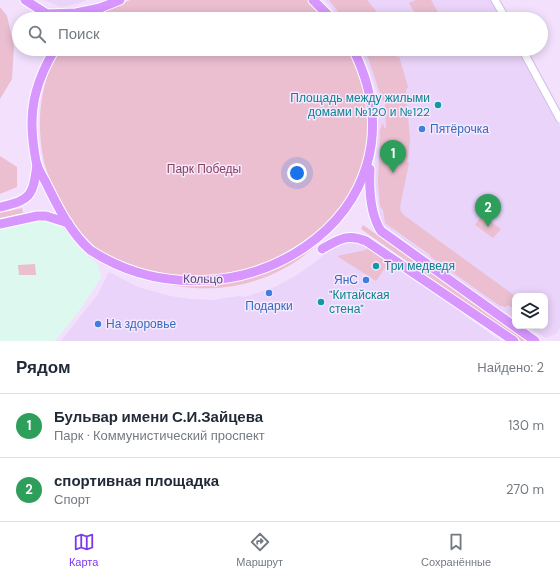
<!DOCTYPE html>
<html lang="ru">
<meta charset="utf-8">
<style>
:root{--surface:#fff;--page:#f6f6f7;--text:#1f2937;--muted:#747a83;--line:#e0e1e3;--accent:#7c3aed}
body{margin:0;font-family:"DM Sans",sans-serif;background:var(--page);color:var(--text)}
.controls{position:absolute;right:12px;bottom:12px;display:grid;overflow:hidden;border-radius:8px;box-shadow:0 2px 10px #0003}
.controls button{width:36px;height:36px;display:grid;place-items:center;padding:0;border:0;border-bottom:1px solid var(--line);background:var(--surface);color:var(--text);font:20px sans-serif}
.you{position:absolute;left:297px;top:173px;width:14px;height:14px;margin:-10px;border:3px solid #fff;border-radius:50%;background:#1a73e8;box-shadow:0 0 0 6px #1a73e833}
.badge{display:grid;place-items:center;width:26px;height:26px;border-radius:50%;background:var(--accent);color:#fff;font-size:13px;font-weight:700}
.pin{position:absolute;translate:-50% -33px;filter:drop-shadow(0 1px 2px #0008)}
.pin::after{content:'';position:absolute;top:21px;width:14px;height:12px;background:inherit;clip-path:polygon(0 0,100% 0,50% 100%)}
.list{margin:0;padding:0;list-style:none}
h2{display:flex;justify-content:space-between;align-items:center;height:52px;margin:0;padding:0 16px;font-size:17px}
h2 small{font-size:13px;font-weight:400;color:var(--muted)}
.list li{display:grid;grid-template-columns:26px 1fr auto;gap:12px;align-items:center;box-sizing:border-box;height:64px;padding:0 16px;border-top:1px solid var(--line)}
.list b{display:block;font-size:15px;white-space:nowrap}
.list p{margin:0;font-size:13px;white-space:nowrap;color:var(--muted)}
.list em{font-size:13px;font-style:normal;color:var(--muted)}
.icon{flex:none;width:22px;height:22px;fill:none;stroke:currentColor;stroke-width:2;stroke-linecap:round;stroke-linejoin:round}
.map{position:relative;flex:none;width:560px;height:341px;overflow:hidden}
.search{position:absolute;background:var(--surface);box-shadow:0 2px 10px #0003;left:12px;right:12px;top:12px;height:44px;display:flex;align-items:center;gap:10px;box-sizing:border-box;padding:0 14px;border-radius:22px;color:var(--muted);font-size:15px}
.sheet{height:180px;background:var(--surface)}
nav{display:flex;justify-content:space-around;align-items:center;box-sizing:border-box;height:56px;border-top:1px solid var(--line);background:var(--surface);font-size:11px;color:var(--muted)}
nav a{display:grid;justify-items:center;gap:2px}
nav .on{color:var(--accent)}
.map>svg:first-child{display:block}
.residential{fill:#ead4fa}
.education{fill:#ddf9ef}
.green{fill:#ebbed0}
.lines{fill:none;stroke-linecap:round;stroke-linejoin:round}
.minor-casing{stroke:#d0bfe4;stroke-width:9}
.major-casing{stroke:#fff;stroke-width:11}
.minor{stroke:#fff;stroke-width:7}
.major{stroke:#d896ff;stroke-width:9}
.culture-dot{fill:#0f9aa8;stroke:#f6e8ff;stroke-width:1.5}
.shop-dot{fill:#3f7fe0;stroke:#f6e8ff;stroke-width:1.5}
.labels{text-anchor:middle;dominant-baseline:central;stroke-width:3;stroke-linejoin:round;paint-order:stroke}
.culture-label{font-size:12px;fill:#0d838f;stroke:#f6e8ff;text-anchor:start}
.shop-label{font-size:12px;fill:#366cbe;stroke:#f6e8ff;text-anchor:start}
.park-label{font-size:12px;fill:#884357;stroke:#f6e8ff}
.street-label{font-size:12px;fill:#574675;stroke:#f6e8ff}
</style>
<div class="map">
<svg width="560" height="341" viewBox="0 0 560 341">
<rect width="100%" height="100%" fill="#f2e0fd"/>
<!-- residential -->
<g class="residential">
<polygon points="43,0 87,0 77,4 61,7"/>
<polygon points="325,0 493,0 503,19 341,19"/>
<polygon points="360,49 519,49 560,127 560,328 556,334 546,338 527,326 545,326 545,296 515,296 515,318 507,313 497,308 385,226 381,220 375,182 375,164 378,123 380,116 378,94 364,57"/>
<polygon points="347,240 365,244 460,310 465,316 501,341 61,341 98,294 109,272 138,287 170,296 190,299 212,300 239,296 245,297 275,287 297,275 314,263 333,247"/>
</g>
<!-- education -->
<polygon class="education" points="44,219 58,223 83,251 98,264 101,278 77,314 55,341 0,341 0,226"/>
<!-- green -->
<g class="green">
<polygon points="130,0 309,0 327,19 88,19"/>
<polygon points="329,0 367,0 377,12 381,19 344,19"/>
<polygon points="416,0 431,0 442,19 418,19 409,3"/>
<polygon points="0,7 7,16 14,46 12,79 0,99"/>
<path d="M60,49H348L352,56C357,71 364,88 367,104C369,116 367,147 365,160C363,170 357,180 353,188C350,197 347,208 341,216C274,318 117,311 61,202C54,189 48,177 44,162C36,123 39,84 60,49Z"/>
<polygon points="363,49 396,49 396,54 397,58 399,56 408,87 406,90 410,141 407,162 409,163 400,207 401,212 405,216 515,296 515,310 508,305 506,307 500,306 431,257 429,254 385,223 383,210 380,206 378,183 380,129 381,129 382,123 385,128 386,128 385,102 383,102 382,97 380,97 381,92 380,93 368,58"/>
<polygon points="0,156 17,167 17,187 0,194"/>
<polygon points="22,208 23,213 0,218 0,213"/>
<polygon points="482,215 501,229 493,238 475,225"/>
<polygon points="363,225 529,341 521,341 361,229"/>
<polygon points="367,247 389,262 376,281 337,256 366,250"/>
<polygon points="35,264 36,275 19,275 18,265"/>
</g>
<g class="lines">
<defs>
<g id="minor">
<polyline points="495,0 506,19"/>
<polyline points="522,49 560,119"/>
</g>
<g id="major">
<polyline points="25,0 47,14"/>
<polyline points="313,0 332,19"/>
<polyline points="47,14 76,13 100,8"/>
<polyline points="81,19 100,8 120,0"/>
<path d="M55,49C37,79 29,106 33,141C34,149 35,158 37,165C40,173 45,180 48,187C59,209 71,233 90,250C230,341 437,217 353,49"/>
<path d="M370,169C369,189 370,214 381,231L535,341"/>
<path d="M0,207C31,200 33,196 37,164"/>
<polyline points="0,224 37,216 46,216 68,223"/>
<path d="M322,249C338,240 347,233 366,241L514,341"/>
</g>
</defs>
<!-- minor casing -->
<use href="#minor" class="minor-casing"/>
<!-- major casing -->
<use href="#major" class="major-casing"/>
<!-- minor -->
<use href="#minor" class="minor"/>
<!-- major -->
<use href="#major" class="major"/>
</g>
<!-- markers -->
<g class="culture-dot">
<circle cx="438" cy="105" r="4"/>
<circle cx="376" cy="266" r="4"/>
<circle cx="321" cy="302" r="4"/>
</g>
<g class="shop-dot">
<circle cx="422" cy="129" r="4"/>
<circle cx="366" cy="280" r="4"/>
<circle cx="269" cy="293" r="4"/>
<circle cx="98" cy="324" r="4"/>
</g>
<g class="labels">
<!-- culture labels -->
<g class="culture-label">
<text x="430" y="98" text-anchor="end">Площадь между жилыми<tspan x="430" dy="14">домами №120 и №122</tspan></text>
<text x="384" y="266">Три медведя</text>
<text x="329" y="295">"Китайская<tspan x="329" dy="14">стена"</tspan></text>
</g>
<!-- shop labels -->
<g class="shop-label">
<text x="430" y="129">Пятёрочка</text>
<text x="358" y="280" text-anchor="end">ЯнС</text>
<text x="269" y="306" text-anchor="middle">Подарки</text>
<text x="106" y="324">На здоровье</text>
</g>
<!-- park labels -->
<g class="park-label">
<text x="204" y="169">Парк Победы</text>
</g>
<!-- street labels -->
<g class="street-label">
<text transform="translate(203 279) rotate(1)">Кольцо</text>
</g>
</g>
</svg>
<div class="controls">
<button><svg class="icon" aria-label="layers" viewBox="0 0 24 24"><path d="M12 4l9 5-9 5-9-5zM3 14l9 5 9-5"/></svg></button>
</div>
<div class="you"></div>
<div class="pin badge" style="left:393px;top:173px;background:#2e9e5b">1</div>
<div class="pin badge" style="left:488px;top:227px;background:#2e9e5b">2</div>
<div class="search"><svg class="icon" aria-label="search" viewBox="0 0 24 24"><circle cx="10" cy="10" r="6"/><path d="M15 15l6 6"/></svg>Поиск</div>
</div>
<section class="sheet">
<h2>Рядом<small>Найдено: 2</small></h2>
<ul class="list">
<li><span class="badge" style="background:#2e9e5b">1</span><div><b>Бульвар имени С.И.Зайцева</b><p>Парк · Коммунистический проспект</p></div><em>130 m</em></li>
<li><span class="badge" style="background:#2e9e5b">2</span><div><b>спортивная площадка</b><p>Спорт</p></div><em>270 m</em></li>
</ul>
</section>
<nav>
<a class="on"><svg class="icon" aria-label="map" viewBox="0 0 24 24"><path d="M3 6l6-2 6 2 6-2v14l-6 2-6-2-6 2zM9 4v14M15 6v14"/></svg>Карта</a>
<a><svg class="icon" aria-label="directions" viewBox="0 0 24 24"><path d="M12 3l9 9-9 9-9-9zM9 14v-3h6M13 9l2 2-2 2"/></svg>Маршрут</a>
<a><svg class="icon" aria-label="saved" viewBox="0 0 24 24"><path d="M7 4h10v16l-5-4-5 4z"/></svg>Сохранённые</a>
</nav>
